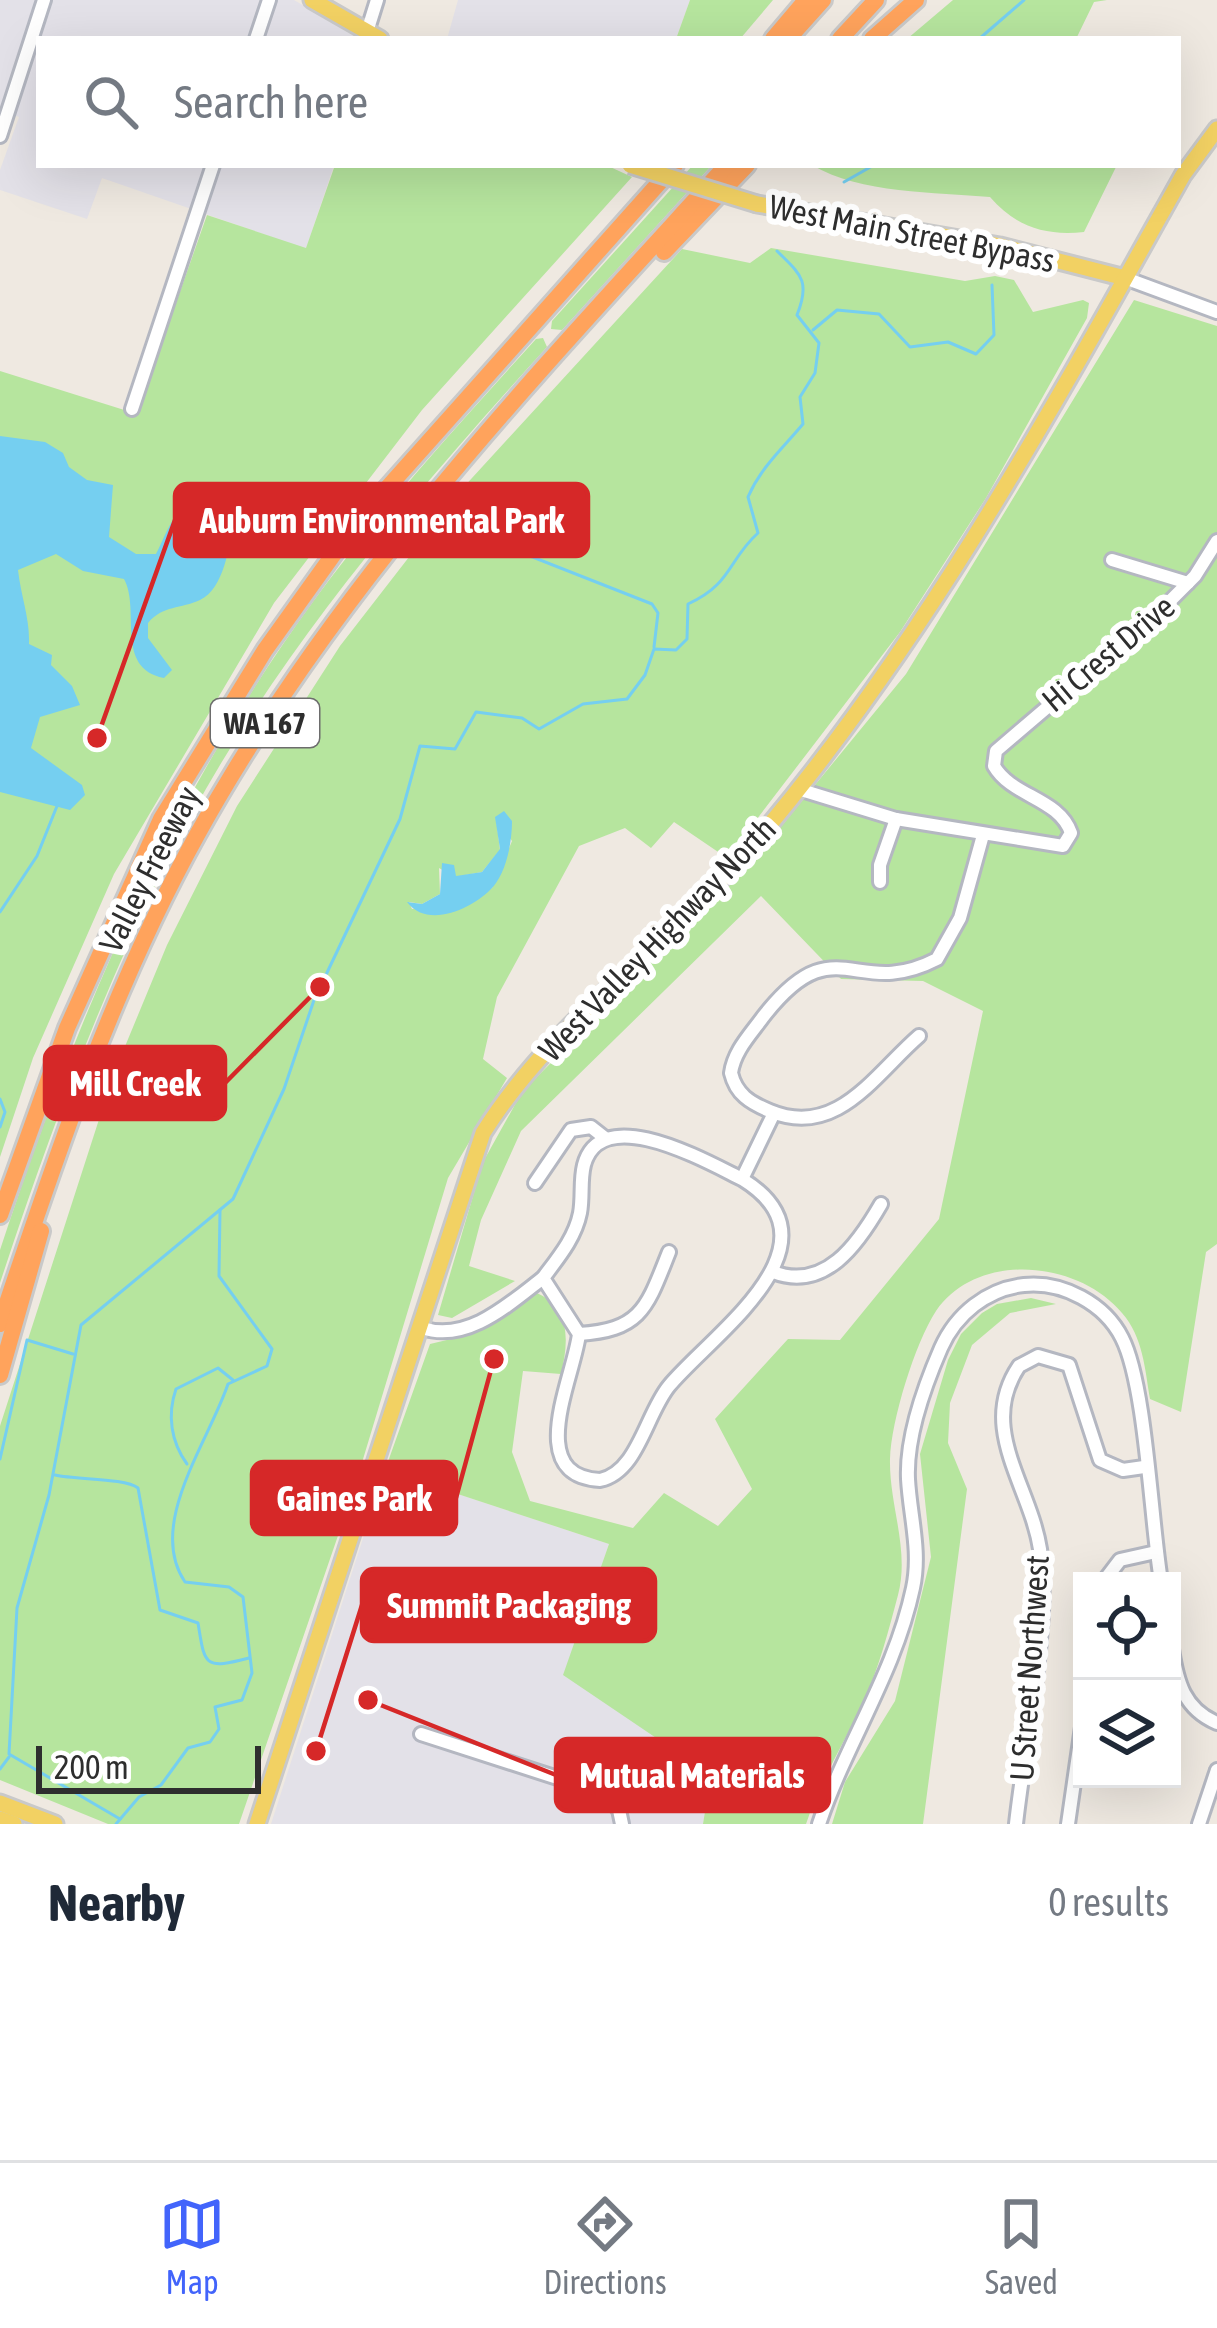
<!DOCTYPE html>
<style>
:root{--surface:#fff;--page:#f2f2f3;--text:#1f2937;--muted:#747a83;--line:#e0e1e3;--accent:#4264fb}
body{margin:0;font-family:"Asap Condensed",sans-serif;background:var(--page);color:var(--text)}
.controls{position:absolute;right:36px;bottom:36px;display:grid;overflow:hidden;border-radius:0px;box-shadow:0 12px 48px #0002}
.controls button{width:108px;height:108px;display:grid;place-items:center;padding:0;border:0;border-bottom:3px solid var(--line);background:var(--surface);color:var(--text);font:60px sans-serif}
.scale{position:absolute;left:36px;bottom:30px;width:225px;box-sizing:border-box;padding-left:12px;border:6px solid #2e2e2e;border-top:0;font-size:33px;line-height:42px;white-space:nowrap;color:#2e2e2e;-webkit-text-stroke:9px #fff;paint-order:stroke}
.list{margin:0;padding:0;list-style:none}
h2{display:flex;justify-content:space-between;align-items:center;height:156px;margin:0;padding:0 48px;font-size:51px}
h2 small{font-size:39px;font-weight:400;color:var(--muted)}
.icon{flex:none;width:66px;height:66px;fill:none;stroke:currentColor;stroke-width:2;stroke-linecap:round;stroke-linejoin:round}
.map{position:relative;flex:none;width:1217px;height:1824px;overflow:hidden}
.search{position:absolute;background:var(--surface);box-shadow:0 12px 48px #0002;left:36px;right:36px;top:36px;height:132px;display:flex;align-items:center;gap:30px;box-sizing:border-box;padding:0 42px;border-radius:0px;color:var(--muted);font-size:45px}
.sheet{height:336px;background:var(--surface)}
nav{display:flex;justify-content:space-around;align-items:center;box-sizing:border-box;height:168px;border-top:3px solid var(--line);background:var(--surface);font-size:33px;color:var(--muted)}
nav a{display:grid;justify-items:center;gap:6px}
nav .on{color:var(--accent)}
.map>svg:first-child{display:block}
.industrial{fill:#e3e1e8}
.green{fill:#b6e59e;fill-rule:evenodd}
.water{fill:#75cff0}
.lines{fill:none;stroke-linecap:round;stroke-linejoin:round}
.stream{stroke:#75cff0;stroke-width:3}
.minor-casing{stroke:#b4b7c1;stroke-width:18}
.major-casing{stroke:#c9c9c9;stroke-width:21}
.highway-casing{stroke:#c9c9c9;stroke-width:22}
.minor{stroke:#fff;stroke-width:12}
.major{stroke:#f2d163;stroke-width:15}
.highway{stroke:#ffa35c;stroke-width:16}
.major-bridge-casing{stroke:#c9c9c9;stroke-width:21;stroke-linecap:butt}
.major-bridge{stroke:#f2d163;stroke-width:15}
.labels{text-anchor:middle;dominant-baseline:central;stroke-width:12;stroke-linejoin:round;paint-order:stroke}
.shield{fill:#fff;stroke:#6d6d6d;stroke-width:3}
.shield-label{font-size:30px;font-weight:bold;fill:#2e2e2e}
.street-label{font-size:33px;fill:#2e2e2e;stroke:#fff}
.leader{fill:none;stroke:#d62828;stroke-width:4.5}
.callout-dot{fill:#d62828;stroke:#fff;stroke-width:4.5}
.callout{fill:#d62828;stroke:#d62828;stroke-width:4.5}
.callout-label{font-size:36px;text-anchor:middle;font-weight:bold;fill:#fff}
</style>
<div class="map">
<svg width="1217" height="1824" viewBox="0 0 1217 1824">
<rect width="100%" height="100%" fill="#efe9e1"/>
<!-- industrial -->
<g class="industrial">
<polygon points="0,0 294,0 361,39 39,39 39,165 334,165 306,249 102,178 87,219 0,190 0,170 19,117 0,110"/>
<polygon points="458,0 690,0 676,39 447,39"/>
<polygon points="385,1470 609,1544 564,1675 712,1775 703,1824 271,1824"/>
</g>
<!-- green -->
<g class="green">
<polygon points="690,0 773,0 740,39 676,39"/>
<polygon points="953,0 1107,0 1094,2 1076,39 907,39"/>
<polygon points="335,165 606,165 632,177 422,410 274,603 114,874 33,1058 0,1157 0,371 137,414 207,215 306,248"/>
<polygon points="693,165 712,165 562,330 551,329 552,321"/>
<path d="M812,165H1117L1084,232C1045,236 1016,227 990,197C936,192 860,194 812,165Z"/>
<path d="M771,248L965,281L995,276L1014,280L1033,312L1083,300L1089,303L1087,318L986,498L900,632L727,858L674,822L651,848L625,828L579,846L497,997L483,1059L507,1078L448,1178L354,1489L239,1824H108L0,1780V1426L114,1073L167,945L237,806L340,646L461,490L682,249L750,263ZM496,818L512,841L492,888L412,909L409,902L422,904L440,894L439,868L455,877L482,872L500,850Z"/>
<path d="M1134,300L1217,326V1244L1206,1252L1181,1412L1150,1399C1145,1369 1143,1337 1122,1313C1079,1261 978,1250 936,1311C915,1343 891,1421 890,1459C889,1505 910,1550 898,1595C889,1629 879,1668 864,1700C845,1742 821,1779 806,1824H703L711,1775L563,1675L609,1544L385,1470L430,1344L472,1334L534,1292C571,1306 569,1341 561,1374L523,1371L512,1452L530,1501L633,1528L664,1493L718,1526L752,1489L715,1419L788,1339L840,1340L939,1219L983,1011L923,981L841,979L761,896L521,1131L481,1220L469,1266L515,1281L452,1318L438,1315L483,1162L522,1092L760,852L906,674Z"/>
<path d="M543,338L547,347C403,506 259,673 164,868C98,1002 47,1140 0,1283V1250C76,1019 168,801 312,603C380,510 458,425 536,339Z"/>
<polygon points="1031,1298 1056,1304 1010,1313 972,1345 950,1403 948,1443 967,1489 923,1824 832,1824 845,1782 895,1701 931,1557 920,1454 948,1360 961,1334 982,1313 997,1304"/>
</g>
<!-- water -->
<g class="water">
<path d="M0,436L45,442L63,453L69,467L87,480L113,485L109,537L136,554H156C169,529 178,492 215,500L233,522C230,545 224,589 200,600C181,609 163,605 148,623V638L172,670L164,678C114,668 141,610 124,579L83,571L56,554L18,570C21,597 30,618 29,644L52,655L51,665L72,686L80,705L40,717L31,748L82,785L85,795L70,810L0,792Z"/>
<path d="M504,811L512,821C512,841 507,871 493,887C474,908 428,930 407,902L422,904L440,894L442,863L454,865L456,876L482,872L500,849L495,817Z"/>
</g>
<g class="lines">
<!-- stream -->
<g class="stream">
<polyline points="979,39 1024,0"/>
<polyline points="844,182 874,165"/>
<polyline points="813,330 837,310 879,314 910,347 948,342 976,354 994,335 992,285"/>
<polyline points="223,508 235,502 345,490"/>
<polyline points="449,519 461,529 652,604 658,613 654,647"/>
<polyline points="0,912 37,856 57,806"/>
<polyline points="0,1099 5,1112 0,1127"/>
<polyline points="0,1459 27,1340 73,1354"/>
<path d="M187,1464C171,1442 167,1415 176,1389L218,1368L233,1380"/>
<path d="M55,1475C77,1480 125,1478 138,1488L160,1610L198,1623C205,1665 203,1670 249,1658"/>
<polyline points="0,1769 9,1757"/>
<path d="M120,1819L9,1754L17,1608L49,1495L81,1325L233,1199L284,1089L314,1000L400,819L420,746L455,749L476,712L522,718L539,729L583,704L627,699L645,675L654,649L676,650L687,639L688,604C732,584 728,560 758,533L748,497C761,467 783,448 803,424L800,397L815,373L819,343L797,315C811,280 800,274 777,251"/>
<path d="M116,1824L139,1797L161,1785L188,1748L210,1742L219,1729L215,1707L242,1700L252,1673L243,1597L229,1587L185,1582C146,1525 209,1441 228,1384L267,1366L272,1349L219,1276L220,1210"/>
</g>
<defs>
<g id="minor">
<polyline points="367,32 377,0"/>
<polyline points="256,39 269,0"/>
<polyline points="0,136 44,0"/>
<polyline points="1125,278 1217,312"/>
<polyline points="132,409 213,165"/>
<polyline points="1112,560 1188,583"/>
<path d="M798,789L896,819L1063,846L1071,833C1059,798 1012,797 994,766L996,751L1159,612L1195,576L1217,541"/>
<polyline points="880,882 880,865 896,819"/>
<path d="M919,1036C875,1074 837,1139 770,1111C750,1103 736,1094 731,1073C734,1051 750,1035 763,1017C836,923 854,1002 937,959L960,918L983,835"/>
<path d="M742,1179C707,1162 601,1101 584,1165C580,1181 583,1197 580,1213C575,1238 558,1258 543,1278L579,1334C574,1377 523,1476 600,1480C638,1472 646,1414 669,1386C711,1335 848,1244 742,1179L774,1113"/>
<polyline points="535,1183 571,1130 591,1127 605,1138"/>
<path d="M773,1272C825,1292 858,1244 881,1204"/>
<path d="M422,1328C467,1343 508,1305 543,1278"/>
<path d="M579,1334C642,1330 647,1307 669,1252"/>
<polyline points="1104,1581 1120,1560 1156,1552"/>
<path d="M1172,1649C1177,1682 1184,1709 1217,1723"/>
<polyline points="421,1734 604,1793 619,1810 622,1824"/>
<path d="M819,1824C846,1743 895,1673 913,1588C921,1551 910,1516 908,1479C906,1436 924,1387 941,1348C956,1314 987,1289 1024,1285C1063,1281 1105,1304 1122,1338C1146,1385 1151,1522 1161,1581"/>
<path d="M1016,1824C1024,1749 1051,1619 1040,1549C1030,1485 977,1428 1019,1366L1038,1356L1069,1365L1100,1460L1123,1470L1144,1467"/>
<polyline points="1068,1824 1082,1727"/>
<polyline points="1199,1824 1217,1770"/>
</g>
<g id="major">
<polyline points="312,0 380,39"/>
<polyline points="757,204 1000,246 1125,278"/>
<polyline points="0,1803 55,1824"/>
<polyline points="0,1819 14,1824"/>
<path d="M257,1824L483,1133C553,1021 671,942 756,841C927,640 1055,404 1183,175L1217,129"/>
</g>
<g id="highway">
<polyline points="773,39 806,0"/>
<polyline points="788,39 823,0"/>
<polyline points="840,39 876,0"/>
<polyline points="872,39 916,0"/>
<polyline points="664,252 747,165"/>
<polyline points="0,1215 67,1028 161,819 265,650 356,523 675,165"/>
<path d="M0,1324C56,1156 111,990 197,835C335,585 536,375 727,165"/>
<polyline points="0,1375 41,1231"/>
</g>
</defs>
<!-- minor casing -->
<use href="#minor" class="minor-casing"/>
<!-- major casing -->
<use href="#major" class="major-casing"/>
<!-- highway casing -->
<use href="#highway" class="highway-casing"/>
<!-- minor -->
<use href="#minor" class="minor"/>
<!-- major -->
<use href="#major" class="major"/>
<!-- highway -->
<use href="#highway" class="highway"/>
<defs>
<polyline id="major-bridge" points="630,165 757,204"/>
</defs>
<!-- major-bridge casing -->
<use href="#major-bridge" class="major-bridge-casing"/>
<!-- major-bridge -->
<use href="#major-bridge" class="major-bridge"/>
</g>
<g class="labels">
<!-- shield labels -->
<rect class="shield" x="211" y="699" width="108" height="48" rx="9"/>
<g class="shield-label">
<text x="265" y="723">WA 167</text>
</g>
<!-- street labels -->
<g class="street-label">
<text transform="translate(912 233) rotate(11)">West Main Street Bypass</text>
<text transform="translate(1108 653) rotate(-40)">Hi Crest Drive</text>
<text transform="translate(149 869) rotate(-63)">Valley Freeway</text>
<text transform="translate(657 939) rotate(-46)">West Valley Highway North</text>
<text transform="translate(1029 1668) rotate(-86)">U Street Northwest</text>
</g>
</g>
<!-- callouts -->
<path class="leader" d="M97 738L175 520M320 987L225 1083M494 1359L456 1498M316 1751L362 1605M368 1700L556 1775"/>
<g class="callout-dot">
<circle cx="97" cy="738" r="12"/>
<circle cx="320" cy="987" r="12"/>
<circle cx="494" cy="1359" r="12"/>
<circle cx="316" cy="1751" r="12"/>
<circle cx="368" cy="1700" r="12"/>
</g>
<g class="callout">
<rect x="175" y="484" width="413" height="72" rx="12"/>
<rect x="45" y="1047" width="180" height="72" rx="12"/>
<rect x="252" y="1462" width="204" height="72" rx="12"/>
<rect x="362" y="1569" width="293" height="72" rx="12"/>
<rect x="556" y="1739" width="273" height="72" rx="12"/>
</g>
<g class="callout-label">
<text x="382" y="533">Auburn Environmental Park</text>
<text x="135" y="1096">Mill Creek</text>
<text x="354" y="1511">Gaines Park</text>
<text x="509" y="1618">Summit Packaging</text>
<text x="692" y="1788">Mutual Materials</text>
</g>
</svg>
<div class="controls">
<button><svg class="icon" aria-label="locate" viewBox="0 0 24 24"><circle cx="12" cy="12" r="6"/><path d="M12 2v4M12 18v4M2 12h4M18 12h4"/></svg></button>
<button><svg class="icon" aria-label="layers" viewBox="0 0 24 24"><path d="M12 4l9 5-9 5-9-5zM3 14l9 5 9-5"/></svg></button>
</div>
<div class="scale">200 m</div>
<div class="search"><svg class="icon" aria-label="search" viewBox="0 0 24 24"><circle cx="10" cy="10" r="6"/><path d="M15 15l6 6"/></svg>Search here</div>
</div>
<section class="sheet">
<h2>Nearby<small>0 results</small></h2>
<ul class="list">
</ul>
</section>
<nav>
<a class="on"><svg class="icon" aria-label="map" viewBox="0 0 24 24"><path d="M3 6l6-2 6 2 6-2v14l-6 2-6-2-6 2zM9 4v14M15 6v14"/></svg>Map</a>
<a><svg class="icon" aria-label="directions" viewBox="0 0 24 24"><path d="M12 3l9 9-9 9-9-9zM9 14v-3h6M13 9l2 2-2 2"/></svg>Directions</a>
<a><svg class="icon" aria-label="saved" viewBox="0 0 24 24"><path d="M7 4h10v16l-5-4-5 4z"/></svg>Saved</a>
</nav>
